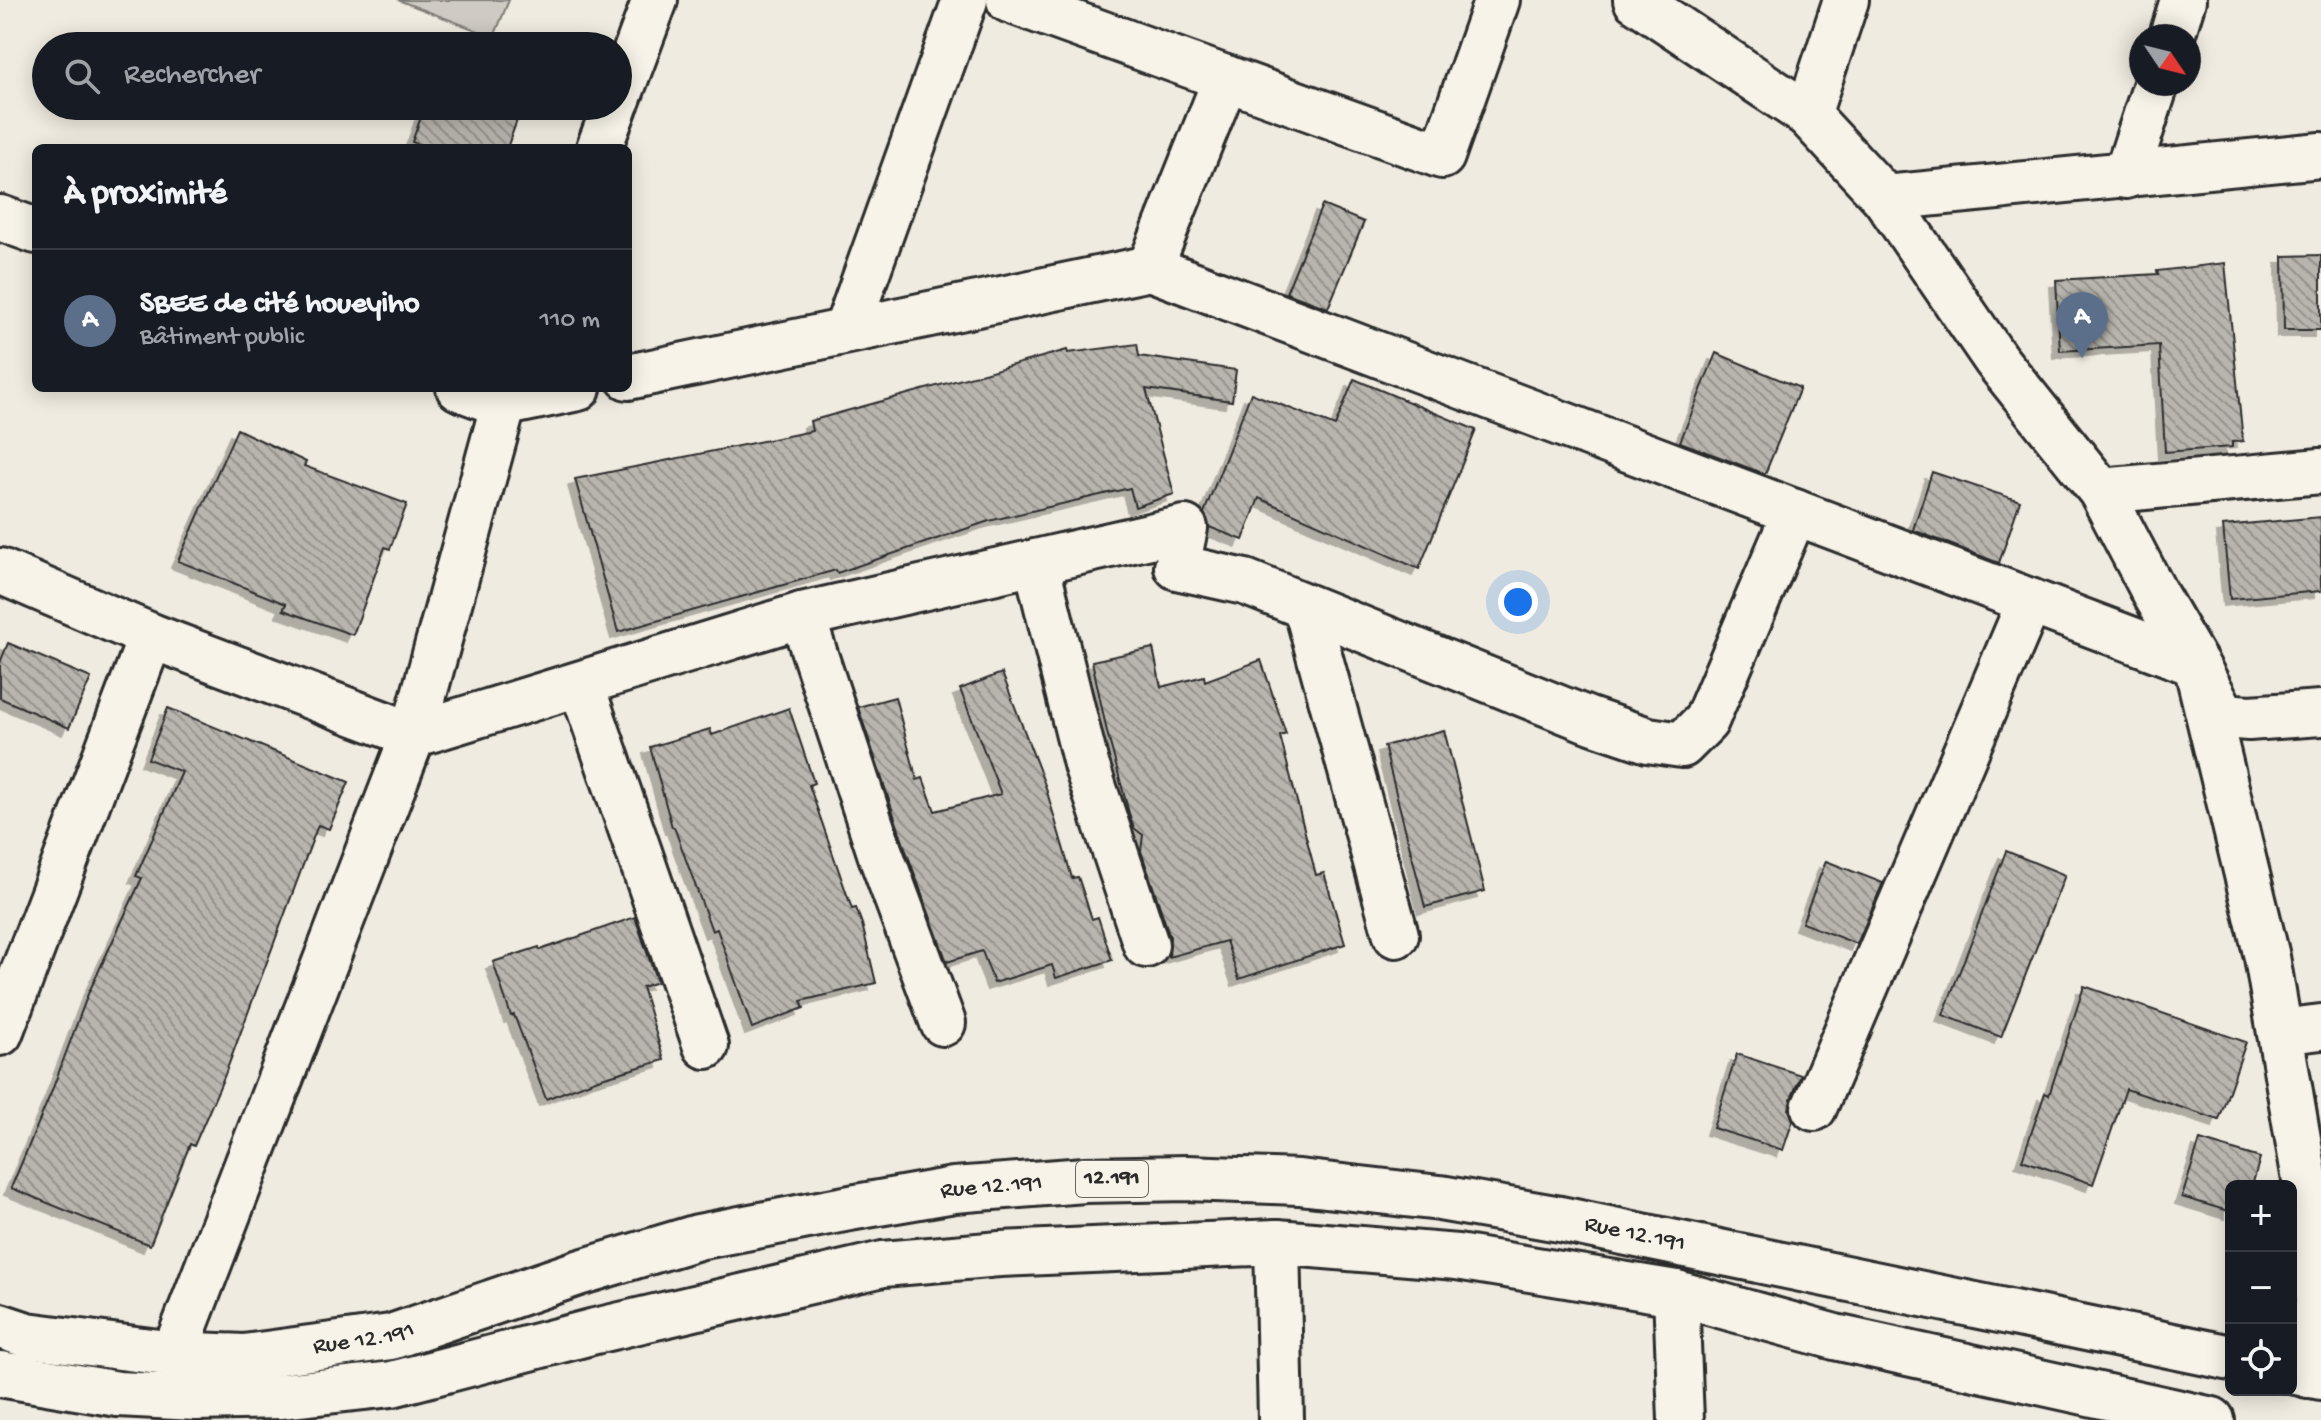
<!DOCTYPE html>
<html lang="fr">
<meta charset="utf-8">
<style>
:root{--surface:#171b24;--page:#20242c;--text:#f1f3f6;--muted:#9ea1a6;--line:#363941;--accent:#c8321e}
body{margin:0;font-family:"Gochi Hand",sans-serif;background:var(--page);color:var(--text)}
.controls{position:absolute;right:24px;bottom:24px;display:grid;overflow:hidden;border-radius:12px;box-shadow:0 4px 20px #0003}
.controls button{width:72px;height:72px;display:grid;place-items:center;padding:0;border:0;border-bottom:2px solid var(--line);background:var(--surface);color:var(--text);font:40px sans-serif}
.compass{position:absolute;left:2129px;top:24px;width:72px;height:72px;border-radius:50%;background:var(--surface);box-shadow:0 4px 20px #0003;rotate:125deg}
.you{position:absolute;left:1518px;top:602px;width:28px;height:28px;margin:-20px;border:6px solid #fff;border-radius:50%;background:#1a73e8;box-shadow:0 0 0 12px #1a73e833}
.badge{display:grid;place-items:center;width:52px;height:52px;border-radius:50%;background:var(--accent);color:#fff;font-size:26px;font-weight:700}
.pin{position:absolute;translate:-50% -66px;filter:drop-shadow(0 2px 4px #0008)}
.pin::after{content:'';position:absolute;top:42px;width:28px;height:24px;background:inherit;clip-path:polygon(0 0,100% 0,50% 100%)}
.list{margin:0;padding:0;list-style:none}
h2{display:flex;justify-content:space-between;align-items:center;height:104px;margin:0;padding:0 32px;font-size:34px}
h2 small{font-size:26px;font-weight:400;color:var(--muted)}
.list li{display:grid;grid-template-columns:52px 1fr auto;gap:24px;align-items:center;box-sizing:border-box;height:144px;padding:0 32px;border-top:2px solid var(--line)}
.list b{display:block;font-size:30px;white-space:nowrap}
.list p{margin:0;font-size:26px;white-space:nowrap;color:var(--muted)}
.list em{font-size:26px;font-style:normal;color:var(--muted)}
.icon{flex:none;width:44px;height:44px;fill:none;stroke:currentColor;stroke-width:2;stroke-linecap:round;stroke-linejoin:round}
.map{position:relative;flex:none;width:2321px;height:1420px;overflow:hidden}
.search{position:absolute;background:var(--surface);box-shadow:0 4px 20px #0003;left:32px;top:32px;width:600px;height:88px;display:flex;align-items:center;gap:20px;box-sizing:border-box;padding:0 28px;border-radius:44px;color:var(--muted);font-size:30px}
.panel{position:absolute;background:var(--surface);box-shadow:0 4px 20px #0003;left:32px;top:144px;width:600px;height:248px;border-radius:12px}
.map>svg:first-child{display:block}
.green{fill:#cfcbc2;stroke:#7d7b76;stroke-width:2}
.building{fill:url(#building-back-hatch);stroke:#2b2b2b;stroke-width:2;filter:url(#shadow)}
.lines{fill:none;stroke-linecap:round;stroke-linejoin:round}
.minor-casing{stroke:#2b2b2b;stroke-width:50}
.primary-casing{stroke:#2b2b2b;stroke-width:50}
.minor{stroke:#f7f3e8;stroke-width:44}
.primary{stroke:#f7f3e8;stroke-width:44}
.labels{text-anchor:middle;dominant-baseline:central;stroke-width:7;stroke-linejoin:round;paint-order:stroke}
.shield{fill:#f7f3e8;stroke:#686764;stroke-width:2}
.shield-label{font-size:22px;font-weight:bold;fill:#2b2b2b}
.street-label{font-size:24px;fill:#2b2b2b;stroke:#f7f3e8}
</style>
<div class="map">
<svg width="2321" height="1420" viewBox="0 0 2321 1420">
<defs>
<pattern id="building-back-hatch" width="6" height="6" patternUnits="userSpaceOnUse" patternTransform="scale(2)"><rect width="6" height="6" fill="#b8b5ae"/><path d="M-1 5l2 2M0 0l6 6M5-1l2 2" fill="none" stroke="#96938e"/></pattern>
<filter id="shadow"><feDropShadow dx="-7" dy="7" stdDeviation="0" flood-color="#0004"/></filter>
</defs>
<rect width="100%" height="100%" fill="#efebe0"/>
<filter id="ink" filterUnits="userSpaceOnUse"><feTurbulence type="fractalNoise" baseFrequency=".0125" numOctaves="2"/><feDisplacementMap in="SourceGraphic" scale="16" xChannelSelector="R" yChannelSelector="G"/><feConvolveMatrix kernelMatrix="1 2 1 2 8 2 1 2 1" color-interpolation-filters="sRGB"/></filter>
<g filter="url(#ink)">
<!-- green -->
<polygon class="green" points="398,0 509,0 494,37"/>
<!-- building -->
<g class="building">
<polygon points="425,106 478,106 517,120 507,148 428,148 412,142"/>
<polygon points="1322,205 1364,222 1328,308 1286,293"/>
<polygon points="2321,255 2321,330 2284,330 2283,256"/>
<polygon points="2225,263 2243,441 2232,442 2232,447 2165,452 2159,345 2060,351 2056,280 2158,274 2157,271"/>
<polygon points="1137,344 1139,356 1236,370 1232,401 1146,389 1174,494 1135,507 1130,488 989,521 837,573 836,570 618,632 575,479 812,431 810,421 1067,350 1068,353"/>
<polygon points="1716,353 1800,388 1765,474 1680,442"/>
<polygon points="1354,379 1476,430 1419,569 1259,498 1243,540 1209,527 1204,513 1251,393 1335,426"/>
<polygon points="237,429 306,462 304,466 407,504 390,549 385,547 353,635 283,610 286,604 178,561"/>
<polygon points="1932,472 2020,501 1999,563 1913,530"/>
<polygon points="2321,517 2321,591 2230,599 2223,526"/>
<polygon points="8,643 91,678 69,728 0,698 0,663"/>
<polygon points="1153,648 1161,687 1204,676 1205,681 1261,660 1286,734 1280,736 1316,875 1324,873 1345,944 1239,979 1226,941 1169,957 1170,937 1141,851 1143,835 1134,828 1129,813 1107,732 1092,661"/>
<polygon points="1002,673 1045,785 1072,878 1078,877 1092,919 1098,917 1112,960 1056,978 1052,965 994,983 982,951 947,962 904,845 858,707 895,697 917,780 923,778 935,811 1001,794 960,689"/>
<polygon points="168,708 349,782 329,829 318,825 224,1077 194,1146 190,1144 150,1245 11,1188 51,1093 88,994 142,878 136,876 182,772 148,759"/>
<polygon points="789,708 814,783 809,785 852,909 856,908 862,924 876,983 801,1001 804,1008 752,1028 717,929 712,931 674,827 672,827 650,747 710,729 712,735"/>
<polygon points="1444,730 1485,891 1425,907 1384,746"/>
<polygon points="2006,851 2065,875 2001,1037 1943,1015"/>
<polygon points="1826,861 1883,883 1857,944 1802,923"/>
<polygon points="635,917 657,982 642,987 664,1060 598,1079 546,1099 514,1015 511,1016 493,962 539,947 540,950"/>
<polygon points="2084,986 2246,1042 2219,1120 2126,1089 2093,1184 2022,1160 2045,1093 2049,1095"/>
<polygon points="1737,1054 1801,1075 1791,1099 1789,1110 1793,1120 1783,1150 1713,1128"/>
<polygon points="2200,1140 2260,1158 2252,1186 2231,1186 2231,1212 2182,1197"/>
</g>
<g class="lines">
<defs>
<g id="minor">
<polyline points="1009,0 1442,156 1497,0"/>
<polyline points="1636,0 1808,115 1885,198 1996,360 2101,491 2155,594 2196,664 2267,957 2306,1186 2318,1299 2308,1375"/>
<polyline points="2172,36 2183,0"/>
<polyline points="618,99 655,0"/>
<polyline points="1808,115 1846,0"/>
<polyline points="599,148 615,106"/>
<polyline points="2126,176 2156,84"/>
<polyline points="1885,198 2321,155"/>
<polyline points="0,218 36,231"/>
<polyline points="1150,268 1226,78"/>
<polyline points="846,331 965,0"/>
<polyline points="628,377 1150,268 2196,664 2224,716 2249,718 2321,713"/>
<polyline points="459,388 502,404 578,388"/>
<polyline points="2101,491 2321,471"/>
<polyline points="1036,562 1086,764 1146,945"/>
<polyline points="0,571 151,636 413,735 802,615 1185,528 1177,567 1245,582 1586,719 1648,740 1682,745 1706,721 1795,512"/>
<polyline points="1306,607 1396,935"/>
<polyline points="802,615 880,853 943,1023"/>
<polyline points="581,684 706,1046"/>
<polyline points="2280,1032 2321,1027"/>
<polyline points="0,1033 151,636"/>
<polyline points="1814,1108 2030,601"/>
<polyline points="1277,1242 1281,1420"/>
<polyline points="1676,1293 1681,1420"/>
<polyline points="174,1354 413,735 508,388"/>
</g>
<g id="primary">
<path id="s1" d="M0,1326L27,1335L174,1354L244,1357L391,1337L578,1273L698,1237L850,1208L954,1190L1085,1180L1187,1178L1299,1182L1440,1198L1560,1219L2231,1358"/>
<polyline points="2291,1371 2321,1377"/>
<polyline points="0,1374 118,1394 196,1398 282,1396 392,1384 595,1331 883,1264 1000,1254 1277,1242 1457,1257 1676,1293 1835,1337 2212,1420"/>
</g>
</defs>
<!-- minor casing -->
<use href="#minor" class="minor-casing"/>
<!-- primary casing -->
<use href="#primary" class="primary-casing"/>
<!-- minor -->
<use href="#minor" class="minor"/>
<!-- primary -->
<use href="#primary" class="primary"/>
</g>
</g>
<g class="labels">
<!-- shield labels -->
<rect class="shield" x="1076" y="1161" width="72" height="36" rx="6"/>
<g class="shield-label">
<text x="1112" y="1179">12.191</text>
</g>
<!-- street labels -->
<g class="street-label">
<text stroke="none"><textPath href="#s1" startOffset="1016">Rue 12.191</textPath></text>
<text stroke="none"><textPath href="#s1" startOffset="1664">Rue 12.191</textPath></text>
<text stroke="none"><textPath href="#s1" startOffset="368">Rue 12.191</textPath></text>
</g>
</g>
</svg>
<div class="controls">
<button>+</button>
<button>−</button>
<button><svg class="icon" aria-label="locate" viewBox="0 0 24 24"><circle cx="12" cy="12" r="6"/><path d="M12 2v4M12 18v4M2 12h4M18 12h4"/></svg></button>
</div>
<svg class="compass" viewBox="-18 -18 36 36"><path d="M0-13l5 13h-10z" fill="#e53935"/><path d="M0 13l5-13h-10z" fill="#9ea1a6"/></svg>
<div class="you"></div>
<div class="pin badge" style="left:2082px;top:358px;background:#5c6f8a">A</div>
<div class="search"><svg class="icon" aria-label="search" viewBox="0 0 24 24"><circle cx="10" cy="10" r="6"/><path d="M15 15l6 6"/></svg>Rechercher</div>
<section class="panel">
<h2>À proximité<small></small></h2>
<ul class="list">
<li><span class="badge" style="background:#5c6f8a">A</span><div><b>SBEE de cité houeyiho</b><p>Bâtiment public</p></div><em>110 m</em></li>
</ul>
</section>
</div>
